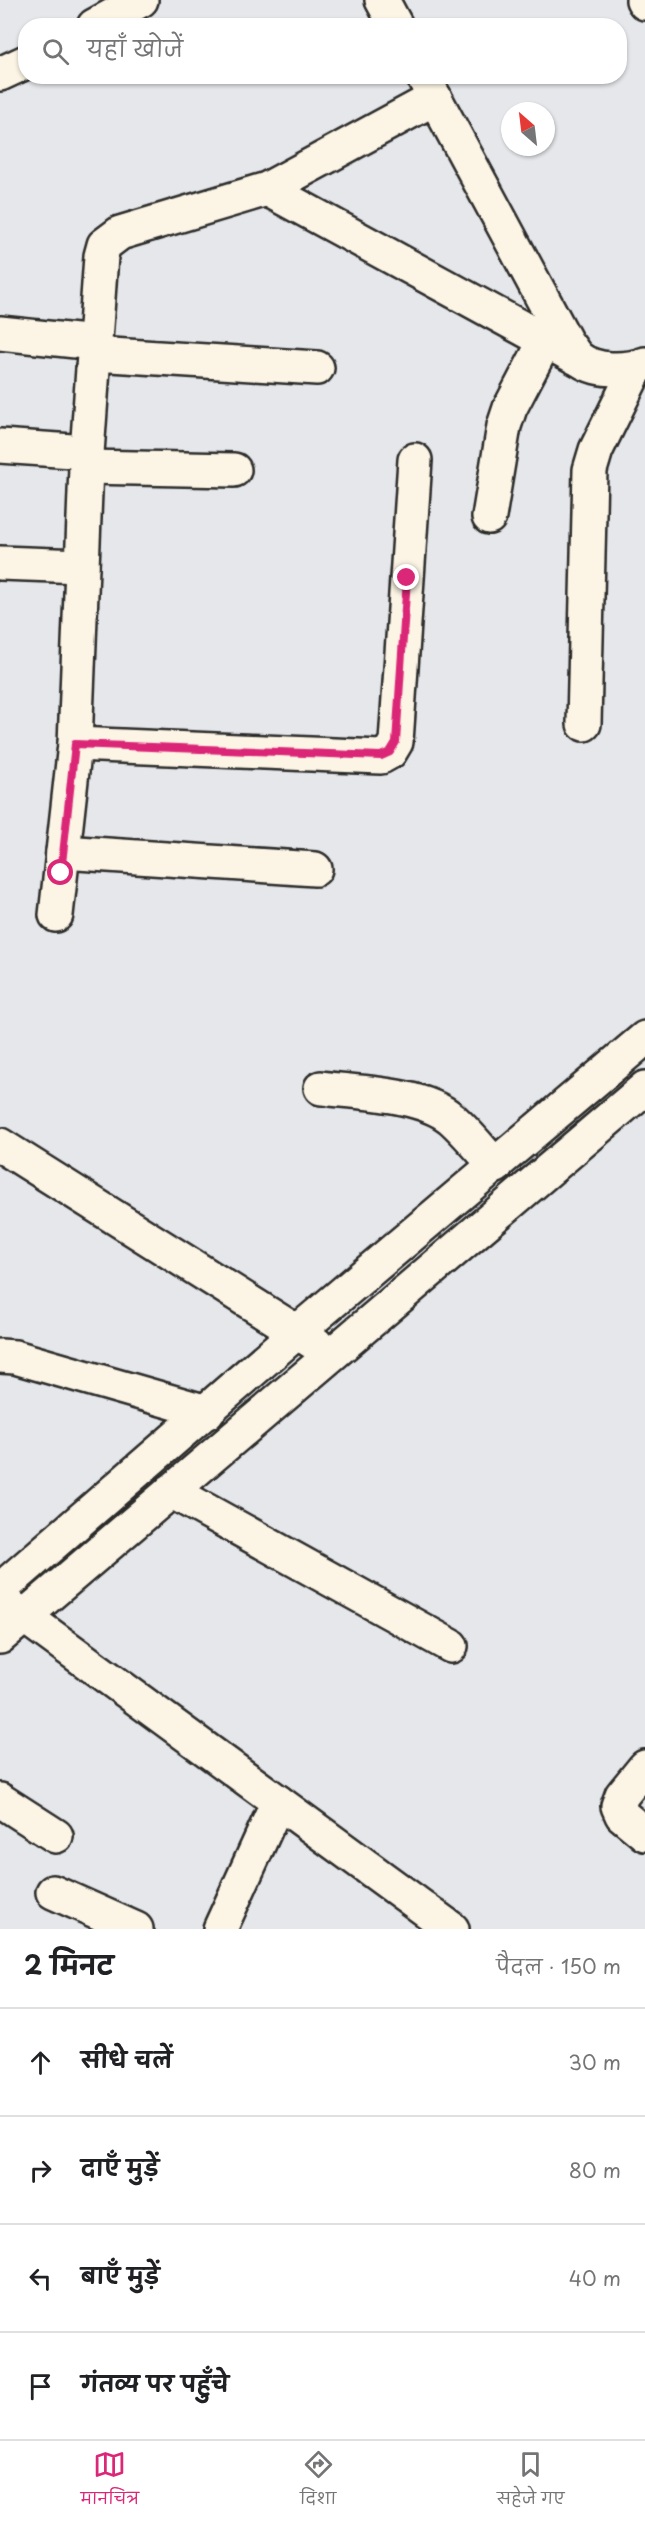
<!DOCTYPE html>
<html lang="hi">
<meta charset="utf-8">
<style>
:root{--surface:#fff;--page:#f6f6f6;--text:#202124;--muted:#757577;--line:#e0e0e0;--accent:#db2777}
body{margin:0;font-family:"Playpen Sans","Playpen Sans Deva",sans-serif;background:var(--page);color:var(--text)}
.compass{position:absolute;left:501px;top:102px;width:54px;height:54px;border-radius:50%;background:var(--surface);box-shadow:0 2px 4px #0004;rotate:332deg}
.stop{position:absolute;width:18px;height:18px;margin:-14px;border:4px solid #db2777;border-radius:50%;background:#fff}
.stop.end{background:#db2777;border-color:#fff;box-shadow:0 2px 6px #0008}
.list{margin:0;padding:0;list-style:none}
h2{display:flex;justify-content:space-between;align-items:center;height:78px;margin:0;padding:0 24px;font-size:26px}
h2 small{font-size:20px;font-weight:400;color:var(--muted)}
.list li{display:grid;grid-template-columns:39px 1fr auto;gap:18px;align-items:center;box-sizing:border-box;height:108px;padding:0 24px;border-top:2px solid var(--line)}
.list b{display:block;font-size:22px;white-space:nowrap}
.list em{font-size:20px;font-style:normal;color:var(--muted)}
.icon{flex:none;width:33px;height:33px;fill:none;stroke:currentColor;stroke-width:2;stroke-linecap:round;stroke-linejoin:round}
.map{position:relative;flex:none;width:645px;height:1929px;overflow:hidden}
.search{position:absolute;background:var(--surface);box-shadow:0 2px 4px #0004;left:18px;right:18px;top:18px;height:66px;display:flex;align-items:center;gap:15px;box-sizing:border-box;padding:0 21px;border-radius:24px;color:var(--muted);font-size:22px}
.sheet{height:510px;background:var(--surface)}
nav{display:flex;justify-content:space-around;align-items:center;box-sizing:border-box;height:84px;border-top:2px solid var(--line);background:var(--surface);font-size:16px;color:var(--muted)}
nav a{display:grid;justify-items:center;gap:3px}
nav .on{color:var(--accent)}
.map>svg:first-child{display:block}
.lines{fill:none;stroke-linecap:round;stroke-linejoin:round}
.minor-casing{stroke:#2b2b2b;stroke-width:38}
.minor{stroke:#fcf5e5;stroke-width:33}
.route{stroke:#db2777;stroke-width:8}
</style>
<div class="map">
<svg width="645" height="1929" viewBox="0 0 645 1929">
<rect width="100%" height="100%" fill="#e5e7ea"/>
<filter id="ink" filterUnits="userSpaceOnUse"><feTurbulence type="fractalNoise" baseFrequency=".0167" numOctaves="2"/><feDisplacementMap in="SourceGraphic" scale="12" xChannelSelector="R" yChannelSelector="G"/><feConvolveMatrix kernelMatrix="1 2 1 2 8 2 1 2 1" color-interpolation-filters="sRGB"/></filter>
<g filter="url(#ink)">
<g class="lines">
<defs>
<g id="minor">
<polyline points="382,0 396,26"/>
<polyline points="643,0 645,3"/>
<polyline points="94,26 141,0"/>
<polyline points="0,74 26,62"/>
<path d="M423,76L566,342C570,347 574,354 578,358C595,372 626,371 645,364"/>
<polyline points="267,189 577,358"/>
<polyline points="0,333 95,343"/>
<polyline points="95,354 317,368"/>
<polyline points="0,446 87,452"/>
<polyline points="86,467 234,470"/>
<polyline points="489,517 504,426 510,408 545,341"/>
<polyline points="0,563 82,566"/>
<polyline points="584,724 590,470 596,450 637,367"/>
<polyline points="75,744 381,757 390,752 396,742 415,460"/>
<polyline points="63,852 315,869"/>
<polyline points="56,915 75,744 86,467 101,256 104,245 120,233 267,189 435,98"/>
<path d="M321,1088C360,1093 420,1093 451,1118C467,1132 481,1150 496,1166"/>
<polyline points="0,1145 316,1344"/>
<polyline points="0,1356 15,1357 207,1412"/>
<polyline points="171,1491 451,1646"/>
<polyline points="0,1590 297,1332 645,1038"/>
<polyline points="6,1603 452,1929"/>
<polyline points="0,1637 645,1088"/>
<polyline points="645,1767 622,1795 618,1806 622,1815 645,1834"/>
<polyline points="0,1800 56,1836"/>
<polyline points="53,1892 136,1929"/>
<polyline points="220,1929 278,1802"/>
</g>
</defs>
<!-- minor casing -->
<use href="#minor" class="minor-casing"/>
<!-- minor -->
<use href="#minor" class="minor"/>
</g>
</g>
<g class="lines" filter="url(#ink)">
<!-- route -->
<polyline class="route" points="61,873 75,744 381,756 390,752 396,742 407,578"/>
</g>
</svg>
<svg class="compass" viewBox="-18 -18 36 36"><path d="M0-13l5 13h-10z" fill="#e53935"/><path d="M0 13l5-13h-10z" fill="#757577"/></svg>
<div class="stop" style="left:61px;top:873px"></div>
<div class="stop end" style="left:407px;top:578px"></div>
<div class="search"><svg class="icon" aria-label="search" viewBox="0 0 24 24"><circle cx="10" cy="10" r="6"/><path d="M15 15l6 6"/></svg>यहाँ खोजें</div>
</div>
<section class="sheet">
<h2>2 मिनट<small>पैदल · 150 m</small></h2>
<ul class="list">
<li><svg class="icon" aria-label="ahead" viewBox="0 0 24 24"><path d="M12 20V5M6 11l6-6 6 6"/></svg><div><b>सीधे चलें</b></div><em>30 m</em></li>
<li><svg class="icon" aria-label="right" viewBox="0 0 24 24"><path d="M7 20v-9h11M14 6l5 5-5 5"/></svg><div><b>दाएँ मुड़ें</b></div><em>80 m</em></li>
<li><svg class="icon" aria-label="left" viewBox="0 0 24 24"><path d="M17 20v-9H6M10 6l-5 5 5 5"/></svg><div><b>बाएँ मुड़ें</b></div><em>40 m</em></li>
<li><svg class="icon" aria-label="arrive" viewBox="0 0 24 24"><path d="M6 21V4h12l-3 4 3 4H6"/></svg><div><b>गंतव्य पर पहुँचे</b></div></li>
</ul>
</section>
<nav>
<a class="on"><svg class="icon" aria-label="map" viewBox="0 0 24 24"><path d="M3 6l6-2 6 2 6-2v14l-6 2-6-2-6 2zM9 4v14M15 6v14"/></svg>मानचित्र</a>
<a><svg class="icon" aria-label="directions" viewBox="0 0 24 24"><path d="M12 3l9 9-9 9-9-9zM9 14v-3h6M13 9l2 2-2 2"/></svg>दिशा</a>
<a><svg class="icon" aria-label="saved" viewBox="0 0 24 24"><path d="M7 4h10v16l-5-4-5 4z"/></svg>सहेजे गए</a>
</nav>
